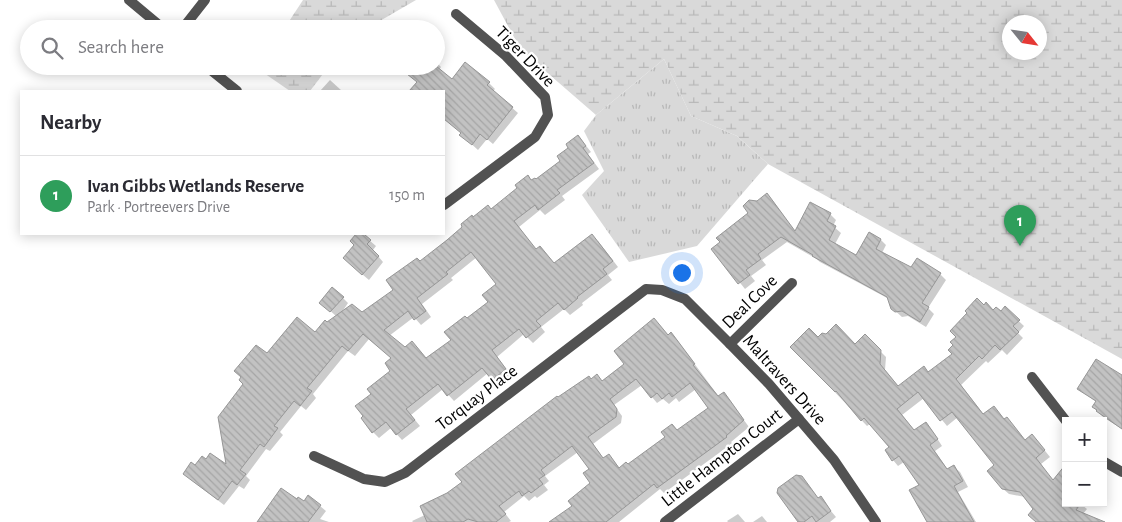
<!DOCTYPE html>
<meta charset="utf-8">
<style>
:root{--surface:#fff;--page:#f7f7f7;--text:#2b2b33;--muted:#7c7c81;--line:#e1e1e2;--accent:#0b8043}
body{margin:0;font-family:"Alegreya Sans",sans-serif;background:var(--page);color:var(--text)}
.controls{position:absolute;right:15px;bottom:15px;display:grid;overflow:hidden;border-radius:0px;box-shadow:0 2px 12px #0003}
.controls button{width:45px;height:45px;display:grid;place-items:center;padding:0;border:0;border-bottom:1px solid var(--line);background:var(--surface);color:var(--text);font:25px sans-serif}
.compass{position:absolute;left:1002px;top:15px;width:45px;height:45px;border-radius:50%;background:var(--surface);box-shadow:0 2px 12px #0003;rotate:120deg}
.you{position:absolute;left:681px;top:272px;width:18px;height:18px;margin:-12px;border:4px solid #fff;border-radius:50%;background:#1a73e8;box-shadow:0 0 0 8px #1a73e833}
.badge{display:grid;place-items:center;width:32px;height:32px;border-radius:50%;background:var(--accent);color:#fff;font-size:16px;font-weight:700}
.pin{position:absolute;translate:-50% -41px;filter:drop-shadow(0 1px 2px #0008)}
.pin::after{content:'';position:absolute;top:26px;width:18px;height:15px;background:inherit;clip-path:polygon(0 0,100% 0,50% 100%)}
.list{margin:0;padding:0;list-style:none}
h2{display:flex;justify-content:space-between;align-items:center;height:65px;margin:0;padding:0 20px;font-size:21px}
h2 small{font-size:16px;font-weight:400;color:var(--muted)}
.list li{display:grid;grid-template-columns:32px 1fr auto;gap:15px;align-items:center;box-sizing:border-box;height:80px;padding:0 20px;border-top:1px solid var(--line)}
.list b{display:block;font-size:19px;white-space:nowrap}
.list p{margin:0;font-size:16px;white-space:nowrap;color:var(--muted)}
.list em{font-size:16px;font-style:normal;color:var(--muted)}
.icon{flex:none;width:28px;height:28px;fill:none;stroke:currentColor;stroke-width:2;stroke-linecap:round;stroke-linejoin:round}
.map{position:relative;flex:none;width:1122px;height:522px;overflow:hidden}
.search{position:absolute;background:var(--surface);box-shadow:0 2px 12px #0003;left:20px;top:20px;width:425px;height:55px;display:flex;align-items:center;gap:12px;box-sizing:border-box;padding:0 18px;border-radius:28px;color:var(--muted);font-size:19px}
.panel{position:absolute;background:var(--surface);box-shadow:0 2px 12px #0003;left:20px;top:90px;width:425px;height:145px;border-radius:0px}
.map>svg:first-child{display:block}
.grass{fill:url(#grass-tufts)}
.wetland{fill:url(#wetland-marsh);fill-rule:evenodd}
.shadow{fill:#0003;fill-rule:evenodd}
.building{fill:url(#building-back-hatch);stroke:#969696;fill-rule:evenodd}
.lines{fill:none;stroke-linecap:round;stroke-linejoin:round}
.street{stroke:#525252;stroke-width:10}
.labels{text-anchor:middle;dominant-baseline:central;stroke-width:4.5;stroke-linejoin:round;paint-order:stroke}
.street-label{font-size:18px;fill:#000;stroke:#fff}
</style>
<div class="map">
<svg width="1122" height="522" viewBox="0 0 1122 522">
<defs>
<pattern id="grass-tufts" width="24" height="20" patternUnits="userSpaceOnUse" patternTransform="scale(1.25)"><rect width="24" height="20" fill="#d9d9d9"/><path d="M3 7l-1-3M5 7V3M7 7l1-3M15 17l-1-3M17 17v-4M19 17l1-3" fill="none" stroke="#b8b8b8"/></pattern>
<pattern id="wetland-marsh" width="20" height="14" patternUnits="userSpaceOnUse" patternTransform="scale(1.25)"><rect width="20" height="14" fill="#d9d9d9"/><path d="M1 5h8M5 5V1M11 12h8M15 12V8" fill="none" stroke="#b8b8b8"/></pattern>
<pattern id="building-back-hatch" width="6" height="6" patternUnits="userSpaceOnUse" patternTransform="scale(1.25)"><rect width="6" height="6" fill="#c2c2c2"/><path d="M-1 5l2 2M0 0l6 6M5-1l2 2" fill="none" stroke="#a5a5a5"/></pattern>
</defs>
<rect width="100%" height="100%" fill="#fff"/>
<!-- grass -->
<polygon class="grass" points="664,59 691,116 737,136 768,164 697,246 629,262 582,195 604,171 584,131 596,115"/>
<!-- wetland -->
<g class="wetland">
<polygon points="303,0 416,0 366,29 284,29"/>
<path d="M494,0H1122V359L768,164L737,136L691,116L664,59L596,115L521,50ZM1040,22V52H1010V22Z"/>
<polygon points="260,66 329,66 310,91 290,91 258,69"/>
</g>
<!-- shadow -->
<g class="shadow">
<polygon points="436,62 441,67 439,70 452,81 489,83 495,89 493,91 518,113 493,144 487,139 478,150 467,140 462,133 444,119 444,91 414,91 412,89 436,66"/>
<polygon points="330,80 342,91 320,91"/>
<path d="M583,142L591,152L588,154L599,169L562,196L565,200L545,215L540,210L519,227L536,250L555,265L598,241L618,267L608,275L612,280L582,303L583,305L570,315L564,309L541,327L545,332L533,343L524,334L497,357L511,375L499,385L488,373L454,401L443,389L411,415L420,426L402,440L391,428L379,438L373,432L372,395L392,371L393,359L369,339L355,356L348,351L313,394L316,398L306,410L301,406L280,432L283,435L270,451L266,449L246,476L250,480L244,489L239,486L224,505L190,479L195,467H227L267,355L315,334L336,316L327,308L343,298L348,303L342,312L362,313L395,290L420,263L473,219L491,210L532,181H536ZM477,257L498,284L490,302L467,320L452,340L426,359L405,349L389,336L414,317L421,325L431,317L422,304L453,280L451,278Z"/>
<polygon points="773,201 795,232 830,214 836,220 833,226 841,233 835,244 857,256 881,240 886,245 882,253 912,269 940,274 946,280 928,308 934,314 926,327 908,316 902,317 892,308 889,299 820,262 815,258 787,242 762,260 766,265 751,276 755,281 745,289 713,249"/>
<polygon points="358,234 362,234 376,246 373,250 383,262 369,280 350,264 356,245 352,241"/>
<polygon points="984,307 1001,313 1005,308 1024,326 1018,333 1023,338 1007,355 1002,350 988,363 986,361 961,385 984,415 1005,420 1026,441 1038,442 1050,457 1041,464 1066,503 1084,503 1082,505 1087,509 1083,514 1104,522 1037,522 1035,509 1025,497 1009,494 1002,488 996,465 958,417 947,426 924,398 902,415 915,431 926,424 931,429 942,446 935,451 948,470 954,467 960,472 968,487 958,492 976,522 929,522 921,485 904,462 898,466 893,460 891,448 870,424 867,426 792,347 818,339 855,346 865,336 886,357 885,370 899,387 929,373 954,354"/>
<path d="M668,336L677,340L719,397L729,400L749,427L731,442L732,443L719,453L664,493L660,489L619,522H552L574,507L592,484L591,469L578,452L545,476L549,481L544,485L548,490L537,498L535,496L529,501L524,496L504,512L511,521L509,522H413L412,521L425,515L448,494L597,376L603,382ZM642,385L657,403L663,399L669,404L676,398L679,402L696,389L709,408L628,466L620,469L614,461L604,459L593,444L621,423L622,416L614,405Z"/>
<polygon points="1122,376 1122,429 1103,417 1093,407 1096,402 1079,389"/>
<polygon points="820,498 836,517 830,522 799,522"/>
<polygon points="297,501 320,506 326,511 320,519 329,522 259,522"/>
<polygon points="738,514 745,522 728,522 727,521"/>
<polygon points="762,516 767,522 753,522"/>
</g>
<!-- building -->
<g class="building">
<polygon points="465,62 490,82 487,85 513,107 487,140 480,134 472,145 459,135 461,133 444,119 444,91 409,91 417,82 397,66 436,66 452,79"/>
<path d="M578,135L586,146L583,148L594,163L557,190L560,193L538,210L535,205L514,221L536,249L540,246L554,263L592,234L613,261L603,269L607,274L577,297L578,298L564,310L558,303L536,321L541,326L526,338L519,329L492,350L506,369L492,380L482,368L447,396L438,384L406,409L415,420L396,435L386,422L372,433L361,418L363,416L355,406L371,394L367,389L390,371L385,363L391,358L363,334L348,351L342,346L307,388L312,391L300,406L294,401L274,426L278,428L264,447L260,444L240,470L246,474L237,485L232,481L218,500L183,474L191,462L195,465L202,456L206,459L210,453L226,464L218,417L243,384L239,380L241,377L234,371L256,345L267,353L297,317L315,332L325,320L327,322L352,304L362,312L393,290L386,280L417,258L420,261L447,240L462,227L461,224L472,215L473,217L488,205L491,209L517,188L515,185L528,175L531,180L535,178L536,179L560,161L557,156L568,148L566,144ZM471,252L496,284L482,295L488,302L467,318L465,316L444,332L451,340L426,358L412,341L405,347L384,330L408,311L414,320L426,311L417,298L448,274L446,272Z"/>
<polygon points="767,193 795,231 810,202 831,213 827,221 836,226 829,240 856,255 869,232 881,239 876,249 911,267 917,258 941,273 922,303 929,307 920,322 902,311 895,312 891,309 887,297 812,256 813,255 781,237 758,254 761,259 746,270 750,275 738,284 711,249 720,242 716,238 748,213 743,206 749,200 757,201"/>
<polygon points="356,234 364,234 371,240 367,244 379,256 362,275 343,258 354,245 350,241"/>
<polygon points="332,287 344,297 330,312 319,303"/>
<polygon points="977,298 984,305 986,302 993,310 996,307 1001,311 1005,306 1020,320 1013,326 1019,332 1000,350 995,345 982,359 979,356 956,379 983,414 994,406 1004,419 1007,417 1025,440 1032,434 1045,450 1036,458 1053,480 1066,464 1066,503 1081,503 1076,510 1105,522 1036,522 1028,515 1033,509 1020,492 1002,489 987,471 994,465 952,412 940,421 918,392 897,409 914,430 926,422 938,439 930,445 947,469 954,465 963,481 954,486 974,522 927,522 909,490 919,485 899,456 892,461 885,450 889,447 864,418 861,421 836,391 835,392 790,347 809,328 818,337 822,333 826,334 836,324 855,344 865,334 881,350 880,364 898,386 924,366 928,372 952,354 948,350 953,345 950,342 956,337 950,331 967,313 965,311"/>
<path d="M654,318L668,335L671,332L695,364L693,365L718,396L724,392L744,420L726,436L727,437L657,488L654,484L606,522H549L572,506L568,501L590,483L583,473L589,469L572,446L541,470L545,475L539,479L543,484L531,493L529,491L522,496L519,491L499,506L506,514L496,522H478L468,519L463,522H427L420,506L447,493L462,482L455,474L557,396L558,397L589,376L591,379L597,374L602,381L624,364L614,351ZM636,379L651,398L657,393L662,399L669,393L672,397L690,383L708,408L677,430L672,424L661,432L665,437L628,464L626,462L619,468L609,454L603,458L588,437L616,417L617,409L610,399Z"/>
<polygon points="1096,359 1122,375 1122,429 1096,411 1097,410 1092,407 1096,401 1077,389"/>
<polygon points="796,475 802,476 818,498 821,496 831,511 816,522 812,516 804,522 798,522 777,493 778,488"/>
<polygon points="281,488 297,499 298,497 304,501 308,495 321,505 308,522 257,522"/>
</g>
<g class="lines">
<!-- street -->
<g class="street">
<polyline points="129,0 159,25 183,29"/>
<polyline points="183,28 205,0"/>
<polyline points="206,66 237,91"/>
<polyline points="444,205 535,137 548,115 545,97 506,56 456,14"/>
<polyline points="730,344 792,283"/>
<polyline points="1032,377 1066,421"/>
<polyline points="314,456 364,479 385,482 405,473 646,289 662,290 685,299 730,344 769,384 834,460 876,522"/>
<polyline points="1103,461 1122,472"/>
<polyline points="665,522 799,419"/>
</g>
</g>
<g class="labels">
<!-- street labels -->
<g class="street-label">
<text transform="translate(525 57) rotate(46)">Tiger Drive</text>
<text transform="translate(750 302) rotate(-44)">Deal Cove</text>
<text transform="translate(784 380) rotate(48)">Maltravers Drive</text>
<text transform="translate(477 398) rotate(-37)">Torquay Place</text>
<text transform="translate(722 458) rotate(-38)">Little Hampton Court</text>
</g>
</g>
</svg>
<div class="controls">
<button>+</button>
<button>−</button>
</div>
<svg class="compass" viewBox="-18 -18 36 36"><path d="M0-13l5 13h-10z" fill="#e53935"/><path d="M0 13l5-13h-10z" fill="#7c7c81"/></svg>
<div class="you"></div>
<div class="pin badge" style="left:1020px;top:246px;background:#2e9e5b">1</div>
<div class="search"><svg class="icon" aria-label="search" viewBox="0 0 24 24"><circle cx="10" cy="10" r="6"/><path d="M15 15l6 6"/></svg>Search here</div>
<section class="panel">
<h2>Nearby<small></small></h2>
<ul class="list">
<li><span class="badge" style="background:#2e9e5b">1</span><div><b>Ivan Gibbs Wetlands Reserve</b><p>Park · Portreevers Drive</p></div><em>150 m</em></li>
</ul>
</section>
</div>
